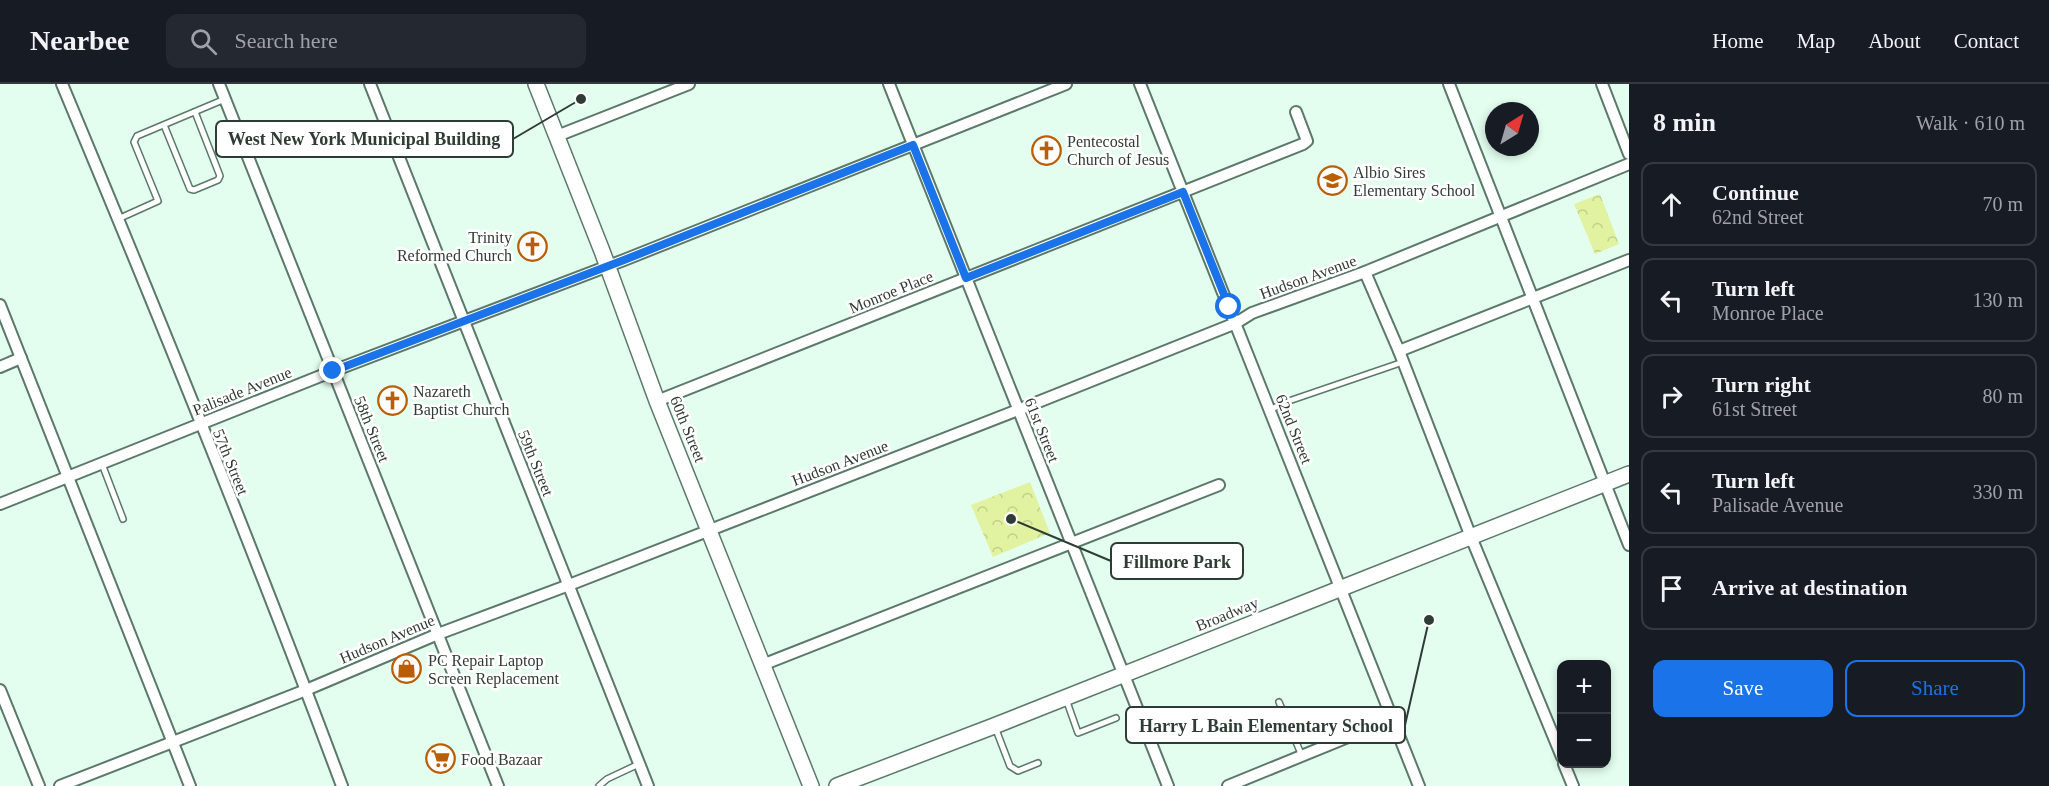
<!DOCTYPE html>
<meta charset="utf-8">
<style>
:root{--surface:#171b24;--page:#242831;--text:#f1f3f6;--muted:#9ea1a6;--line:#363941;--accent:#1a73e8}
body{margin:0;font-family:Georgia,serif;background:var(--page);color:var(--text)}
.controls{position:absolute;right:18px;bottom:18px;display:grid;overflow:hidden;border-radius:12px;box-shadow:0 3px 9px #0003}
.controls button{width:54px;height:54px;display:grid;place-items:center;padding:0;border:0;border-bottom:2px solid var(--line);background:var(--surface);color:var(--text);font:30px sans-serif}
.compass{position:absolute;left:1485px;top:18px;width:54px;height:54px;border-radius:50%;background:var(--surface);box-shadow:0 3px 9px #0003;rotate:37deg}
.stop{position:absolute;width:18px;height:18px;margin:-14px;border:4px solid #1a73e8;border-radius:50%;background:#fff}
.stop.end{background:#1a73e8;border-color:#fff;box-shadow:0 2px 6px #0008}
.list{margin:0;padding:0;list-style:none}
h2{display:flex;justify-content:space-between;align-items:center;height:78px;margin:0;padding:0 24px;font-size:26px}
h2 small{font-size:20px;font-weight:400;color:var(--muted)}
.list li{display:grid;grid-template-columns:39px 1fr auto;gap:18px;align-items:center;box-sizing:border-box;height:84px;margin:0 12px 12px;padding:0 12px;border:2px solid var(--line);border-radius:12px}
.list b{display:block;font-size:22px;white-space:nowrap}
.list p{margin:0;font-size:20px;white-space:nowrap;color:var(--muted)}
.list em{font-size:20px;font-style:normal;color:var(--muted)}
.actions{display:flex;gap:12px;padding:18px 24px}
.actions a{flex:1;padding:14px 0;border:2px solid var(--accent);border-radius:12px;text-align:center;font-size:21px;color:var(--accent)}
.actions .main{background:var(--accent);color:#fff}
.icon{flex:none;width:33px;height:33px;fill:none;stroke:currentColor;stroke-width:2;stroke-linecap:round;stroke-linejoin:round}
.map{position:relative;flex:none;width:1629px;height:702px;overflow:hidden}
header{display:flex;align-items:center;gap:36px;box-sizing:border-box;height:84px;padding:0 30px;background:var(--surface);border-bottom:2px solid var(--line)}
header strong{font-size:28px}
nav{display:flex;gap:33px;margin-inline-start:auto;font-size:21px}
.search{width:420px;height:54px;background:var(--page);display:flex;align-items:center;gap:15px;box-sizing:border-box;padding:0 21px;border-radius:12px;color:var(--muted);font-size:22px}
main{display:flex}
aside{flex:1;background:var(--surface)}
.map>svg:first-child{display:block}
.park{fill:url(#park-crowns)}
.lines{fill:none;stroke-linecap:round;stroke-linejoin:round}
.lane-casing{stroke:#5b7968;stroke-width:8}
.street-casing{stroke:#5b7968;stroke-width:14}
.secondary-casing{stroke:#5b7968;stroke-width:18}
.lane{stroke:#fff;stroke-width:5}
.street{stroke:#fff;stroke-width:10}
.secondary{stroke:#fff;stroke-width:15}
.route{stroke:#1a73e8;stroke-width:8}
.labels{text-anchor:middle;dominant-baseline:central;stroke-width:5;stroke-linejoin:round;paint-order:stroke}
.poi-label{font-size:16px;fill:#2f3c35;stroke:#fff;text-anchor:start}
.street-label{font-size:16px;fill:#2f3c35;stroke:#fff}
.leader{fill:none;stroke:#2f3c35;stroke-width:2}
.callout-dot{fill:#2f3c35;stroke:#fff;stroke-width:2}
.callout{fill:#fff;stroke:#2f3c35;stroke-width:2}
.callout-label{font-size:18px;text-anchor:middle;font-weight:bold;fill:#2f3c35}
</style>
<header>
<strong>Nearbee</strong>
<div class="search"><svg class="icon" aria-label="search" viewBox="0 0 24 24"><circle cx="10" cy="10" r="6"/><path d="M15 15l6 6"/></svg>Search here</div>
<nav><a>Home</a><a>Map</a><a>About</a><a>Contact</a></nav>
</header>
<main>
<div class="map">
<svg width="1629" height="702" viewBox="0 0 1629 702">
<defs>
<pattern id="park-crowns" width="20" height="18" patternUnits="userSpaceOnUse" patternTransform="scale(1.5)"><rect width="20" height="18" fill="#e1f2a0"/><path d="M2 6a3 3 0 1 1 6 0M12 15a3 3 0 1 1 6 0" fill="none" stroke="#c1d08a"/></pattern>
</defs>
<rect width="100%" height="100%" fill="#e3feef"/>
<!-- park -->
<g class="park">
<polygon points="1600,110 1619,160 1595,170 1574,120"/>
<polygon points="1030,398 1050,449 993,473 971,421"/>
</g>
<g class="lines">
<defs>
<g id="lane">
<polyline points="164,41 190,105 194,106 218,96 220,92 195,28"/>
<polyline points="118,135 158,117 134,58 137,52 225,15"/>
<polyline points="1270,326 1283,319 1403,278"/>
<polyline points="102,380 123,435"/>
<polyline points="1066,615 1078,649 1116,634"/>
<polyline points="1279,618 1302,672"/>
<polyline points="995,643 1010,682 1018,687 1038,679"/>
<polyline points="599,702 607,695 639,680"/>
</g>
<g id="street">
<path d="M62,0C159,232 254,466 342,702"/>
<polyline points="219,0 498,702"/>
<polyline points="370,0 648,702"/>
<polyline points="889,0 1168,702"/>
<polyline points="1140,0 1419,702"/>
<polyline points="1449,0 1629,461"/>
<polyline points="1602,0 1629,70"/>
<polyline points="557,52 689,0"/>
<polyline points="1365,188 1399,267 1471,453 1562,673"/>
<polyline points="0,221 190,702"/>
<polyline points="1399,267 1629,176"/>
<polyline points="0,283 21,274"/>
<polyline points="657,317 1303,60 1307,57 1296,28"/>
<polyline points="0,420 333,287 624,176 1066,0"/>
<polyline points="762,581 1219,401"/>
<polyline points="0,606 39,702"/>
<polyline points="1564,680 1573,702"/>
<polyline points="60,702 306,606 438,550 569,501 1018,326 1236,239 1252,229 1365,188 1629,80"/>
<polyline points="1228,702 1392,635"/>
</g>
<g id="secondary">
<polyline points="536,0 602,167 657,317 811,702"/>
<polyline points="837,702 994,642 1629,390"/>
</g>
</defs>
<!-- lane casing -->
<use href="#lane" class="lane-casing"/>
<!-- street casing -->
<use href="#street" class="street-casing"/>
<!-- secondary casing -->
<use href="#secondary" class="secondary-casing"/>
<!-- lane -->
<use href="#lane" class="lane"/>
<!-- street -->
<use href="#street" class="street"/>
<!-- secondary -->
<use href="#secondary" class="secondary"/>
</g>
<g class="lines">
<!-- route -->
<polyline class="route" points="333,287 624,176 913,61 966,194 1183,108 1229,223"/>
</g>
<!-- icons -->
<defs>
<symbol id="church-ring" viewBox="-11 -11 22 22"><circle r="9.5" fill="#fff" stroke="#ba5e05" stroke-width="1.5"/><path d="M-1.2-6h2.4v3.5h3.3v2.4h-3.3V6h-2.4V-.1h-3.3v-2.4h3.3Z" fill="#ba5e05"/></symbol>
<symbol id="school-ring" viewBox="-11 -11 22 22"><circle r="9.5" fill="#fff" stroke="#ba5e05" stroke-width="1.5"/><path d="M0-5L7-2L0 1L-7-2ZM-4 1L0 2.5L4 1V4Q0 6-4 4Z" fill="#ba5e05"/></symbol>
<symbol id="shop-ring" viewBox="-11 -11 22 22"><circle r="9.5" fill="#fff" stroke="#ba5e05" stroke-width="1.5"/><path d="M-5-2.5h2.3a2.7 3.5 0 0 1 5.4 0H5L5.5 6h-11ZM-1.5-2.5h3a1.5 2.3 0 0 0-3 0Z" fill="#ba5e05"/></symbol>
<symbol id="supermarket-ring" viewBox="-11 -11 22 22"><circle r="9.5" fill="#fff" stroke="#ba5e05" stroke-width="1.5"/><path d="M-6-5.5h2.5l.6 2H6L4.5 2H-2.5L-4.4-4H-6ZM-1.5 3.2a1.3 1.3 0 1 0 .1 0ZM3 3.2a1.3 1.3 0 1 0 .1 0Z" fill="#ba5e05"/></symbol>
</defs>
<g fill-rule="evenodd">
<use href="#church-ring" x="1030" y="50" width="33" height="33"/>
<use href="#school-ring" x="1316" y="80" width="33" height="33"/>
<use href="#church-ring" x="516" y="146" width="33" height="33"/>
<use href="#church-ring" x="376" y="300" width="33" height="33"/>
<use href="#shop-ring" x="390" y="568" width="33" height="33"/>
<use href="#supermarket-ring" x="424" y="658" width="33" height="33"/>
</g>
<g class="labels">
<!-- poi labels -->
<g class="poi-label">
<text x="1067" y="57">Pentecostal<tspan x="1067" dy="18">Church of Jesus</tspan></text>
<text x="1353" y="88">Albio Sires<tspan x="1353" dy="18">Elementary School</tspan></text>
<text x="512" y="153" text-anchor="end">Trinity<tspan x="512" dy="18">Reformed Church</tspan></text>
<text x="413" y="307">Nazareth<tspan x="413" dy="18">Baptist Church</tspan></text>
<text x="428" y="576">PC Repair Laptop<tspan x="428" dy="18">Screen Replacement</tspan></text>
<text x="461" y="675">Food Bazaar</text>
</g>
<!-- street labels -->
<g class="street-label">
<text transform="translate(1308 193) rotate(-20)">Hudson Avenue</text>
<text transform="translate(891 208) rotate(-22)">Monroe Place</text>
<text transform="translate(242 307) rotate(-22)">Palisade Avenue</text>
<text transform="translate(372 345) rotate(68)">58th Street</text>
<text transform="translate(688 345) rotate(68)">60th Street</text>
<text transform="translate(1294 345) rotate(68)">62nd Street</text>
<text transform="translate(1042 346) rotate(68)">61st Street</text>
<text transform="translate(231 378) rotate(68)">57th Street</text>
<text transform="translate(536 379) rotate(68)">59th Street</text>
<text transform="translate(840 379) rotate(-21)">Hudson Avenue</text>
<text transform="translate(1227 530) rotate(-22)">Broadway</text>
<text transform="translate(387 555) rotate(-23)">Hudson Avenue</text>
</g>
</g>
<!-- callouts -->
<path class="leader" d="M581 15L513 55M1011 435L1111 477M1429 536L1405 641"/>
<g class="callout-dot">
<circle cx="581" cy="15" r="6"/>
<circle cx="1011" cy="435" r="6"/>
<circle cx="1429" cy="536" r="6"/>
</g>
<g class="callout">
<rect x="216" y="37" width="297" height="36" rx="6"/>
<rect x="1111" y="459" width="132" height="36" rx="6"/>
<rect x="1126" y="623" width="279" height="36" rx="6"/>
</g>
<g class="callout-label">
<text x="364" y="61">West New York Municipal Building</text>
<text x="1177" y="484">Fillmore Park</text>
<text x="1266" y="648">Harry L Bain Elementary School</text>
</g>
</svg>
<div class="controls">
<button>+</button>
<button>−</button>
</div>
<svg class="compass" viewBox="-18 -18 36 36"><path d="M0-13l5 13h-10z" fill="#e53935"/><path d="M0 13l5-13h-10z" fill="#9ea1a6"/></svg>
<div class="stop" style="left:1229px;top:223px"></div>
<div class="stop end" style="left:333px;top:287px"></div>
</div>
<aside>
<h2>8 min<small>Walk · 610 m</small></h2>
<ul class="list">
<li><svg class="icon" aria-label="ahead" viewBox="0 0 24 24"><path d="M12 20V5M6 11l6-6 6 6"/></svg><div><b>Continue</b><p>62nd Street</p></div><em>70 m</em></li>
<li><svg class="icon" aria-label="left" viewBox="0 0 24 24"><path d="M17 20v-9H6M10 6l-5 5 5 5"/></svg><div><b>Turn left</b><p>Monroe Place</p></div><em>130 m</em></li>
<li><svg class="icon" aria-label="right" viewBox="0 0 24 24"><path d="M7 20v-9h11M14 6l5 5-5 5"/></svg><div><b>Turn right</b><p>61st Street</p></div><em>80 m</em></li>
<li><svg class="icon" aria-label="left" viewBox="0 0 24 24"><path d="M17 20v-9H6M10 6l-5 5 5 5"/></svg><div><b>Turn left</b><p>Palisade Avenue</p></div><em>330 m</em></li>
<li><svg class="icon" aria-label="arrive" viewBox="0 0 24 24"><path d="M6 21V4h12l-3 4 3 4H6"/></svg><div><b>Arrive at destination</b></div></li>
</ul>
<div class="actions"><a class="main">Save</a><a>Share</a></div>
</aside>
</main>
